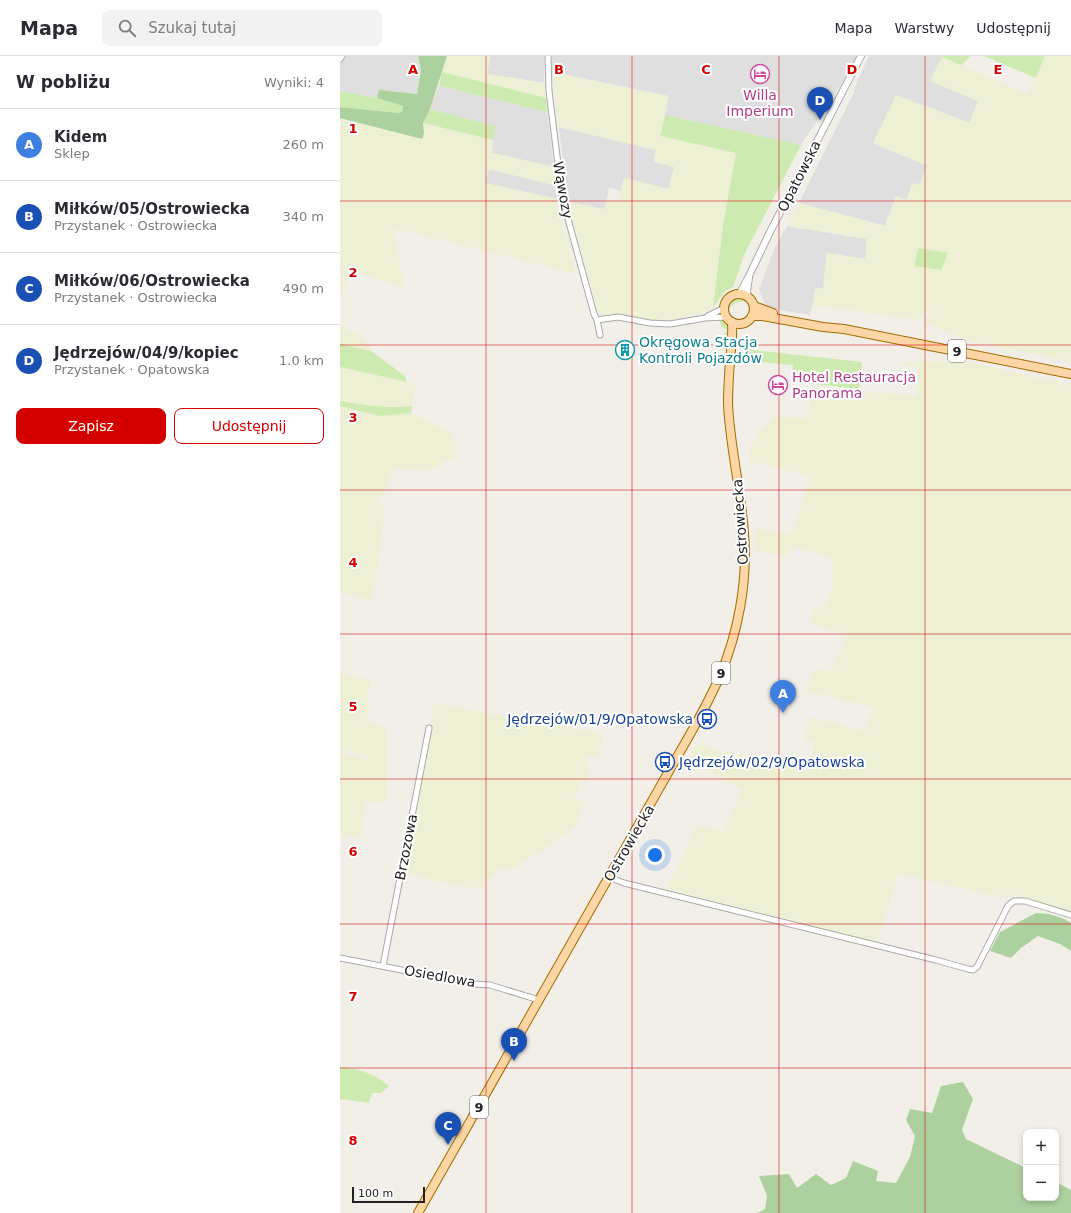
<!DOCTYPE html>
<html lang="pl">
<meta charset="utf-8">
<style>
:root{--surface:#fff;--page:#f2f2f3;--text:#2b2b33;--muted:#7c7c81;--line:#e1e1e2;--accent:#d40000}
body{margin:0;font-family:"DejaVu Sans",sans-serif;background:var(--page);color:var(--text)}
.controls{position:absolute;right:12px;bottom:12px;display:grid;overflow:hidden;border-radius:8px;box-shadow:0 2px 6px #0003}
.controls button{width:36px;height:36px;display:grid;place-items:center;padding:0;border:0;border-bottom:1px solid var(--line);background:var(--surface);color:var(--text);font:20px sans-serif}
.scale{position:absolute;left:12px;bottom:10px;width:73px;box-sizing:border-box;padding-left:4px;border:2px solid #222;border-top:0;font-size:11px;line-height:14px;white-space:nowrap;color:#222;-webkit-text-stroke:3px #fff;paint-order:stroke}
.you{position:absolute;left:315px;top:799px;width:14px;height:14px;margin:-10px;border:3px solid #fff;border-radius:50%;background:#1a73e8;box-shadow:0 0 0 6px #1a73e833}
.badge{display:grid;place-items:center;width:26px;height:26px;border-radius:50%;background:var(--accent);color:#fff;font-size:13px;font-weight:700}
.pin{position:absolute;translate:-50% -33px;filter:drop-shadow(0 1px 2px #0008)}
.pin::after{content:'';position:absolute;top:21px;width:14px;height:12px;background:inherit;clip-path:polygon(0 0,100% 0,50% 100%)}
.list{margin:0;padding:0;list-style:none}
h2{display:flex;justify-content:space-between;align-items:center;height:52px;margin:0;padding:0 16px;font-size:17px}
h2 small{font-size:13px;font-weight:400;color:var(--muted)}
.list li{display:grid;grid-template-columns:26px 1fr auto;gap:12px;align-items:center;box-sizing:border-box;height:72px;padding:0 16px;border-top:1px solid var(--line)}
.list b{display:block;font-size:15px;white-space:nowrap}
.list p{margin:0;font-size:13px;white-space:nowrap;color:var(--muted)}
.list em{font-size:13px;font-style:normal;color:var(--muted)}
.actions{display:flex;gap:8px;padding:12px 16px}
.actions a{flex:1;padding:9px 0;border:1px solid var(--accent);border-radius:8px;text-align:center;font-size:14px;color:var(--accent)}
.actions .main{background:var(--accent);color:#fff}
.icon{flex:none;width:22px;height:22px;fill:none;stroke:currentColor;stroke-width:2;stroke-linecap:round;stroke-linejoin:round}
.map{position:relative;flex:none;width:731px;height:1157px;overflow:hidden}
header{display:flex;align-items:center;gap:24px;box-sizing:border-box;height:56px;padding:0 20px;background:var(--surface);border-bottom:1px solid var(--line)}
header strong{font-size:19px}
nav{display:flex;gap:22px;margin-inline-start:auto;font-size:14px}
.search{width:280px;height:36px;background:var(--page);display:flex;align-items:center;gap:10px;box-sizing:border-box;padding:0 14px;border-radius:8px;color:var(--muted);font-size:15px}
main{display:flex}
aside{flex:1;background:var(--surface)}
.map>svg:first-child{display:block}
.residential{fill:#e0dfdf}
.farmland{fill:#eef0d5}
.grass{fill:#cdebb0}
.forest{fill:#add19e}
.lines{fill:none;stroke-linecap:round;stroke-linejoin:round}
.minor-casing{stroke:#a9a9a9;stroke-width:7}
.tertiary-casing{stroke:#a9a9a9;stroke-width:8}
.primary-casing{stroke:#a06b00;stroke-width:10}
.minor{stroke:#fff;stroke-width:5}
.tertiary{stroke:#fff;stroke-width:6}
.primary{stroke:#fcd6a4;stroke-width:8}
.grid{fill:none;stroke:#d40000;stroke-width:1;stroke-opacity:0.55}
.labels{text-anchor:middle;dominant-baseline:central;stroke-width:4;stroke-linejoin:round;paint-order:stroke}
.shield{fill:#fff;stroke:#646464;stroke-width:1}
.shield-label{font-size:13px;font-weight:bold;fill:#222}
.hotel-label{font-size:14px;fill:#b23c85;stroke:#fff}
.street-label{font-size:14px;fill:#222;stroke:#fff}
.culture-label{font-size:14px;fill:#0d838f;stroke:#fff;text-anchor:start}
.transit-label{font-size:14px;fill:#164399;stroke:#fff;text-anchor:end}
.grid-label{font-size:13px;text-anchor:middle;font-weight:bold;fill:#d40000;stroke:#fff;stroke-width:4;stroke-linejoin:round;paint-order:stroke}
</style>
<header>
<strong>Mapa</strong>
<div class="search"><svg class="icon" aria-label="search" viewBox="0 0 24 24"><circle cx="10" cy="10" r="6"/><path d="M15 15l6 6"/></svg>Szukaj tutaj</div>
<nav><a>Mapa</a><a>Warstwy</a><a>Udostępnij</a></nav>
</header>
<main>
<aside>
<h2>W pobliżu<small>Wyniki: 4</small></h2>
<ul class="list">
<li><span class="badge" style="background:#3f7fe0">A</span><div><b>Kidem</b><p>Sklep</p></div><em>260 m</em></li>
<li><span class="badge" style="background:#1a4fb4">B</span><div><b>Miłków/05/Ostrowiecka</b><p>Przystanek · Ostrowiecka</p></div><em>340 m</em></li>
<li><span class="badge" style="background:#1a4fb4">C</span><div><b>Miłków/06/Ostrowiecka</b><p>Przystanek · Ostrowiecka</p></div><em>490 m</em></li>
<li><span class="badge" style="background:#1a4fb4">D</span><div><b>Jędrzejów/04/9/kopiec</b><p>Przystanek · Opatowska</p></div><em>1.0 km</em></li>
</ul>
<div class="actions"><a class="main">Zapisz</a><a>Udostępnij</a></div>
</aside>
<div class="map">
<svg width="731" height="1157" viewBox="0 0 731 1157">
<rect width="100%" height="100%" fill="#f2efe9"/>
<!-- residential -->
<g class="residential">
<polygon points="6,0 78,0 81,14 77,38 39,34 37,42 0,35 0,7"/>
<polygon points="150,0 204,0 204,27 147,18"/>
<polygon points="212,0 520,0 461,89 325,59 328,40 212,16"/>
<polygon points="529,0 603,0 591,25 638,45 630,67 556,39 587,110 579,129 566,144 556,141 545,170 459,147 514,36 515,31"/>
<polygon points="99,30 207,56 214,111 152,97 154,70 90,53"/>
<polygon points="219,71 316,94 334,111 329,133 284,122 281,135 269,132 265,154 228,146"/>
<polygon points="149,113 214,129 217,143 145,127"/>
<polygon points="447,170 527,183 525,203 487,197 483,233 476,232 470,259 428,252 424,246 419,233 434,193"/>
</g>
<!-- farmland -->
<g class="farmland">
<polygon points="107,0 150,0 147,18 204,27 206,42 102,16"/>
<polygon points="705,0 731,0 731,306 630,285 616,280 584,267 590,255 585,254 578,264 472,249 476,232 483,233 487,197 525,203 527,183 447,170 459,147 545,170 556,140 566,144 573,127 580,129 587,110 533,87 556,39 629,67 638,45 590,25 602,1 688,38"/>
<polygon points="212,16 328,40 320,80 396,97 383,169 373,252 362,257 332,263 316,265 281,258 259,259 228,146 265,153 267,144 279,146 284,122 329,133 334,111 314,106 316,94 219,71"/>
<polygon points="0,62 81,83 84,77 83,67 153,84 152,97 214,111 214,129 149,113 145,127 217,143 219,157 236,218 55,173 56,193 64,223 63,231 18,217 12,217 0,238"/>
<polygon points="0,269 23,282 31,292 31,295 0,288"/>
<polygon points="566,305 625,306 731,329 731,855 672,839 664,842 558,818 537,886 327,833 357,770 384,775 402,733 366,713 344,709 355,688 468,715 475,687 464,683 471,661 526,675 533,651 464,635 474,613 491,616 508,578 470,568 473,554 486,549 492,532 491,501 454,492 445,500 415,494 416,472 451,479 460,456 470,420 410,406 410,392 421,374 435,361 467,362 472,331 576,340 579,312 564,310"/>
<polygon points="0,311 67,326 76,330 72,350 54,352 29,350 0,345"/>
<polygon points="0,350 39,360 71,357 111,377 116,384 116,400 90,414 58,413 50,418 47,434 37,442 37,447 45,450 38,508 31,544 0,537"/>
<polygon points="0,617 30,624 27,666 36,667 42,670 46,674 46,748 25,745 22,781 0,780 0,697 26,703 25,699 0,693"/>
<polygon points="94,647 263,678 258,701 249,700 247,703 249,725 240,724 235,743 245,745 235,770 200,796 170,814 159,812 141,833 95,825 82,820 63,817"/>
</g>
<!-- grass -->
<g class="grass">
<polygon points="603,0 631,0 621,9 602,1"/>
<polygon points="644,0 705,0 696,22"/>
<polygon points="102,16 206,42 207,56 99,30"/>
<polygon points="0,35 37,42 63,50 63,55 59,57 0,51"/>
<polygon points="90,53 155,70 153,84 83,67"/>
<polygon points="325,59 461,89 405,197 393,231 385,235 373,252 383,169 396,97 320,80"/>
<polygon points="578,192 608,197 601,214 574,210"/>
<path d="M399,242L406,244L409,247C401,244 393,247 388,254C388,247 392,243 399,242Z"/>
<path d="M379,263C387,263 389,266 390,274L382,272Z"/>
<polygon points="385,276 390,277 382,296 384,277"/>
<polygon points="0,288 31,295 65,320 67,326 0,311"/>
<polygon points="404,293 522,306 519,333 465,327 465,320 452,319 453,309 403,304"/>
<path d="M0,345C25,349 47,353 72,350L71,357L39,360L0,350Z"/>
<path d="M0,1011C20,1013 33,1017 49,1030L41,1037H32L29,1047L0,1043Z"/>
</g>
<!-- forest -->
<g class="forest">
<polygon points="78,0 107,0 90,53 83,67 84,77 82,83 0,62 0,51 59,57 63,55 63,50 37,42 39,34 77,38 81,14"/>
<path d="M696,857C708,857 720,860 731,867V895L720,888L698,880L681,892L671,902L650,895L660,876Z"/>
<polygon points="623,1026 633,1043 622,1074 626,1083 686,1112 686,1142 716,1142 716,1126 731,1134 731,1157 417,1157 425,1153 427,1140 419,1120 449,1118 457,1132 476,1118 491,1129 506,1122 513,1105 538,1115 536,1125 556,1127 570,1101 575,1080 566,1064 570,1053 592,1057 601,1030"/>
</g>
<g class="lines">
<defs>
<g id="minor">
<polyline points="208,0 209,35 222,141 254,258 257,264 260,279"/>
<polyline points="0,3 2,0"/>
<polyline points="368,260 384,252"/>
<polyline points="257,264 278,261 310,267 330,268 365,262 387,261"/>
<polyline points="269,821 284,827 596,904 628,913 633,914 637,911 668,850 674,845 685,845 731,859"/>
<polyline points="0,902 133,928 150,929 199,944"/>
<polyline points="43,910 89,672"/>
</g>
<g id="tertiary">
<polyline points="399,239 409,220 430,176 521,0"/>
<polyline points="408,242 407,235 409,222"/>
</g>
<g id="primary">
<circle cx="399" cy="253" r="15"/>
<polyline points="414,250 433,257"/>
<polyline points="412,260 422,260 483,271 504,273 731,318"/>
<path d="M78,1157L333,708C349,680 366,652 379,622C398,578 408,526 404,477C401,434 390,391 388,348C388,334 389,319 390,305C391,292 393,280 392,266"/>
</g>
</defs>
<!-- minor casing -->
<use href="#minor" class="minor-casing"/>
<!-- tertiary casing -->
<use href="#tertiary" class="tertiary-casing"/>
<!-- primary casing -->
<use href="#primary" class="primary-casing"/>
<!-- minor -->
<use href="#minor" class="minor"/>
<!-- tertiary -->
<use href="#tertiary" class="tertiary"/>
<!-- primary -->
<use href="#primary" class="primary"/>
</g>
<!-- grid -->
<path class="grid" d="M146,0V1157M292,0V1157M439,0V1157M585,0V1157M0,145H731M0,289H731M0,434H731M0,578H731M0,723H731M0,868H731M0,1012H731"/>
<!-- icons -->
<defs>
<symbol id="hotel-ring" viewBox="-11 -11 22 22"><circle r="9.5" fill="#fff" stroke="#d1479c" stroke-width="1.5"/><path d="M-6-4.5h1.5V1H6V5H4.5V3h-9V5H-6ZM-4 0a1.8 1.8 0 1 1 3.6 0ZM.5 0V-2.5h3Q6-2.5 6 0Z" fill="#d1479c"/></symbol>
<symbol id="building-ring" viewBox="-11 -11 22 22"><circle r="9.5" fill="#fff" stroke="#0f9aa8" stroke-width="1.5"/><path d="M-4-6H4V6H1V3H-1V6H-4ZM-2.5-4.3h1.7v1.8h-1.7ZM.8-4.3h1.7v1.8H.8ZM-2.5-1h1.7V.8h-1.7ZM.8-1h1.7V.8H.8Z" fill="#0f9aa8"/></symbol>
<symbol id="bus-ring" viewBox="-11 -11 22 22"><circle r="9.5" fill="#fff" stroke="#1a4fb4" stroke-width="1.5"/><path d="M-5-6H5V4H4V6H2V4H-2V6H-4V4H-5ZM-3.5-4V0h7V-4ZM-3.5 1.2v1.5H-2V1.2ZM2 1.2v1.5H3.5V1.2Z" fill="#1a4fb4"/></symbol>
</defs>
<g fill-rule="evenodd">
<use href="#hotel-ring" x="409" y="7" width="22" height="22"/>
<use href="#building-ring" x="274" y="283" width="22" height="22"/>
<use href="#hotel-ring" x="427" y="318" width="22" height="22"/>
<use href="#bus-ring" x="356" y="652" width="22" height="22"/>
<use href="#bus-ring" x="314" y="695" width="22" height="22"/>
</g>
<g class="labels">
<!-- shield labels -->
<g class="shield">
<rect x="608" y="284" width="18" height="22" rx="3"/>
<rect x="372" y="606" width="18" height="22" rx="3"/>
<rect x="130" y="1040" width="18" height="22" rx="3"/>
</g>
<g class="shield-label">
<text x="617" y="295">9</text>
<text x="381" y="617">9</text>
<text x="139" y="1051">9</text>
</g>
<!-- hotel labels -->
<g class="hotel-label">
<text x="420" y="39">Willa<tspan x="420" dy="16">Imperium</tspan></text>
<text x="452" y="321" text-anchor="start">Hotel Restauracja<tspan x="452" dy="16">Panorama</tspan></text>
</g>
<!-- street labels -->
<g class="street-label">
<text transform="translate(459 120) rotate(-63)">Opatowska</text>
<text transform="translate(223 134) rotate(80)">Wąwozy</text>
<text transform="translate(400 466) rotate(-94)">Ostrowiecka</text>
<text transform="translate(289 787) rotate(-60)">Ostrowiecka</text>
<text transform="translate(66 791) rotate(-79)">Brzozowa</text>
<text transform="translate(100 920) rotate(10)">Osiedlowa</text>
</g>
<!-- culture labels -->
<g class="culture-label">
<text x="299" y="286">Okręgowa Stacja<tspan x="299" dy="16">Kontroli Pojazdów</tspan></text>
</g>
<!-- transit labels -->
<g class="transit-label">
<text x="353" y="663">Jędrzejów/01/9/Opatowska</text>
<text x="339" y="706" text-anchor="start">Jędrzejów/02/9/Opatowska</text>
</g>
</g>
<g class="grid-label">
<text x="73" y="18">A</text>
<text x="219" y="18">B</text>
<text x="366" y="18">C</text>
<text x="512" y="18">D</text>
<text x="658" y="18">E</text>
<text x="13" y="77">1</text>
<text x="13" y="221">2</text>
<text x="13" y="366">3</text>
<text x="13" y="511">4</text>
<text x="13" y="655">5</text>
<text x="13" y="800">6</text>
<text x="13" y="945">7</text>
<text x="13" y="1089">8</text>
</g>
</svg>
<div class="controls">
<button>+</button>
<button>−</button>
</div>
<div class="scale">100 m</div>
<div class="you"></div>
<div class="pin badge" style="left:443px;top:657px;background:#3f7fe0">A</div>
<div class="pin badge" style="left:174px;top:1005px;background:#1a4fb4">B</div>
<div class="pin badge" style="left:108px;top:1089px;background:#1a4fb4">C</div>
<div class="pin badge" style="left:480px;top:64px;background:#1a4fb4">D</div>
</div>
</main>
